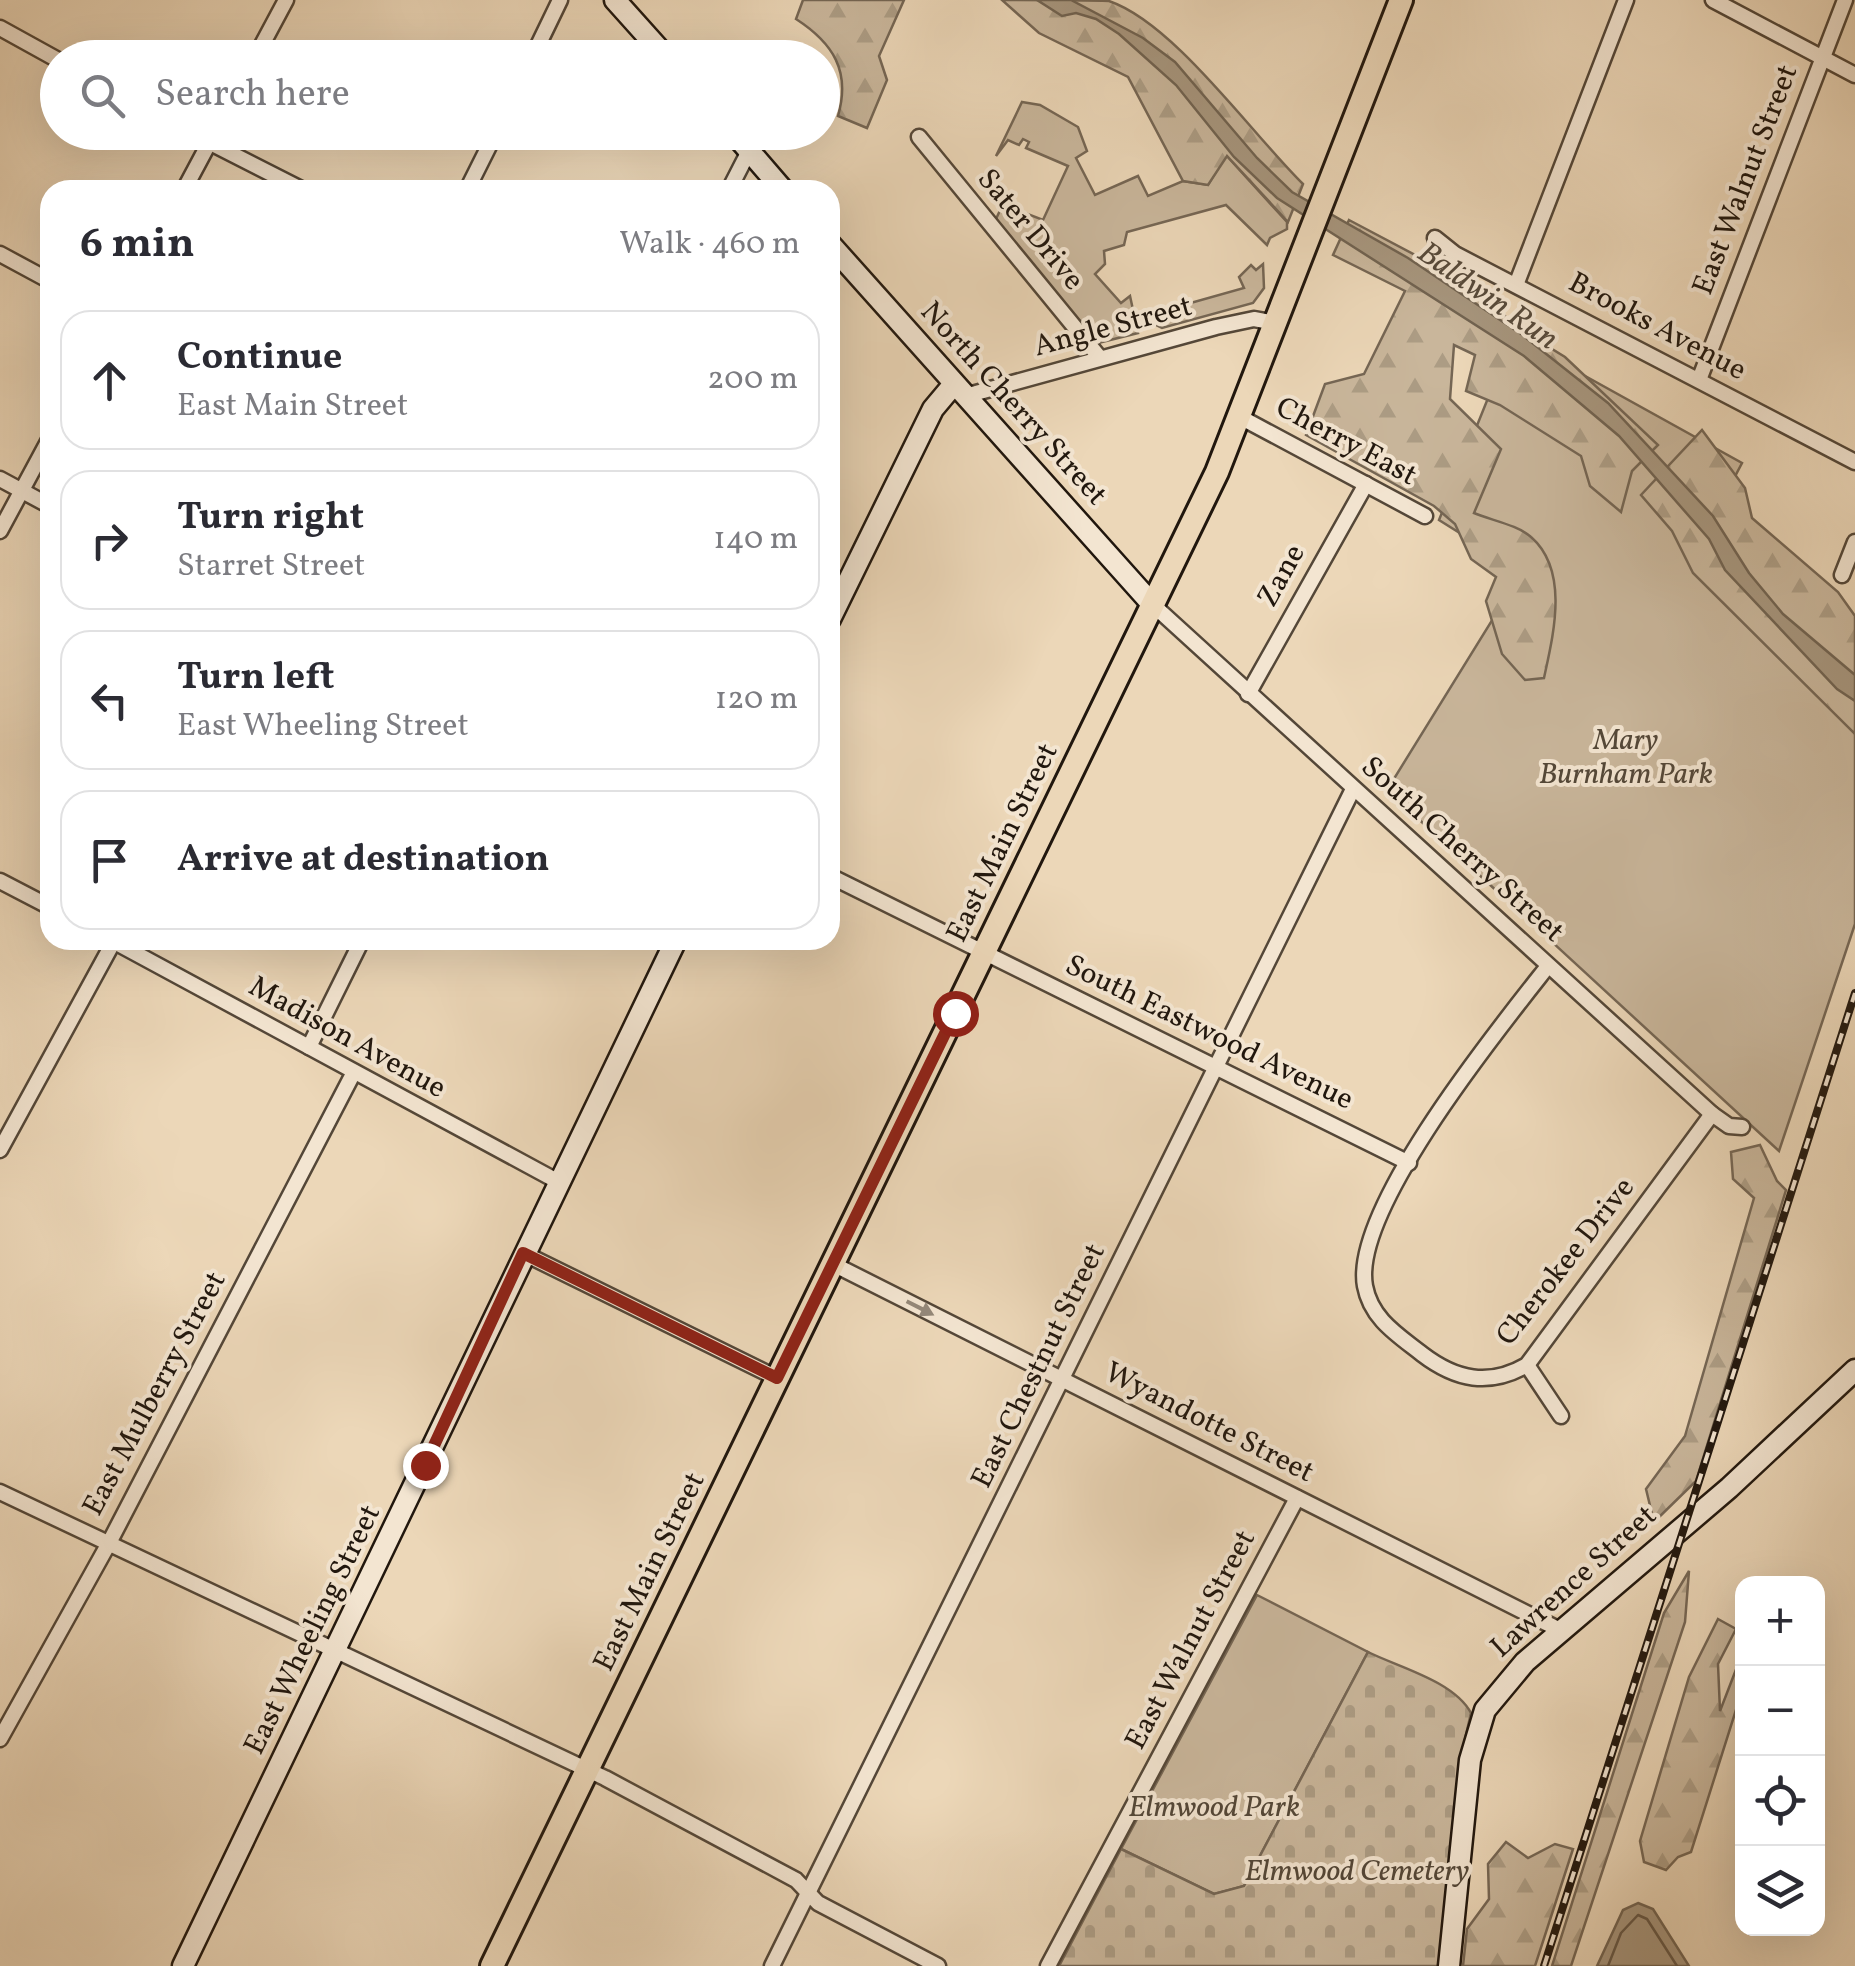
<!DOCTYPE html>
<meta charset="utf-8">
<style>
:root{--surface:#fff;--page:#f2f2f3;--text:#2b2b33;--muted:#7c7c81;--line:#e1e1e2}
body{margin:0;font-family:Vollkorn,serif;background:var(--page);color:var(--text)}
.controls{position:absolute;right:30px;bottom:30px;display:grid;overflow:hidden;border-radius:20px;box-shadow:0 10px 40px #0002}
.controls button{width:90px;height:90px;display:grid;place-items:center;padding:0;border:0;border-bottom:2px solid var(--line);background:var(--surface);color:var(--text);font:50px sans-serif}
.stop{position:absolute;width:30px;height:30px;margin:-22px;border:8px solid #8f2418;border-radius:50%;background:#fff}
.stop.end{background:#8f2418;border-color:#fff;box-shadow:0 2px 10px #0008}
.list{margin:0;padding:0;list-style:none}
h2{display:flex;justify-content:space-between;align-items:center;height:130px;margin:0;padding:0 40px;font-size:42px}
h2 small{font-size:32px;font-weight:400;color:var(--muted)}
.list li{display:grid;grid-template-columns:65px 1fr auto;gap:30px;align-items:center;box-sizing:border-box;height:140px;margin:0 20px 20px;padding:0 20px;border:2px solid var(--line);border-radius:30px}
.list b{display:block;font-size:38px;white-space:nowrap}
.list p{margin:0;font-size:32px;white-space:nowrap;color:var(--muted)}
.list em{font-size:32px;font-style:normal;color:var(--muted)}
.icon{flex:none;width:55px;height:55px;fill:none;stroke:currentColor;stroke-width:2;stroke-linecap:round;stroke-linejoin:round}
.map{position:relative;flex:none;width:1855px;height:1966px;overflow:hidden}
.search{position:absolute;background:var(--surface);box-shadow:0 10px 40px #0002;left:40px;top:40px;width:800px;height:110px;display:flex;align-items:center;gap:25px;box-sizing:border-box;padding:0 35px;border-radius:55px;color:var(--muted);font-size:38px}
.panel{position:absolute;background:var(--surface);box-shadow:0 10px 40px #0002;left:40px;top:180px;width:800px;height:770px;border-radius:30px}
.map>svg:first-child{display:block}
.green{fill:#c9b69b;stroke:#756654;stroke-width:2.5}
.forest{fill:url(#forest-firs);stroke:#756654;stroke-width:2.5}
.cemetery{fill:url(#cemetery-stones);stroke:#756654;stroke-width:2.5}
.water{fill:#a7967e;stroke:#716351;stroke-width:2.5}
.lines{fill:none;stroke-linecap:round;stroke-linejoin:round}
.shore{stroke:#645646;stroke-width:2.5}
.street-casing{stroke:#544738;stroke-width:19}
.secondary-casing{stroke:#21170e;stroke-width:25}
.primary-casing{stroke:#21170e;stroke-width:28}
.street{stroke:#f3e5d1;stroke-width:14}
.secondary{stroke:#f3e5d1;stroke-width:20}
.primary{stroke:#ecd7b8;stroke-width:22}
.rail-casing{stroke:#21170e;stroke-width:8}
.rail{stroke:#f3e5d1;stroke-width:4;stroke-dasharray:11;stroke-linecap:butt}
.oneway{fill:#948879}
.route{stroke:#8f2418;stroke-width:12}
.labels{text-anchor:middle;dominant-baseline:central;stroke-width:8;stroke-linejoin:round;paint-order:stroke}
.street-label{font-size:30px;fill:#21170e;stroke:#f3e5d1}
.park-label{font-size:30px;font-style:italic;fill:#534738;stroke:#f3e5d1}
.water-label{font-size:32px;font-style:italic;fill:#574a3b;stroke:#f3e5d1}
</style>
<div class="map">
<svg width="1855" height="1966" viewBox="0 0 1855 1966">
<defs>
<pattern id="forest-firs" width="22" height="20" patternUnits="userSpaceOnUse" patternTransform="scale(2.5)"><rect width="22" height="20" fill="#c9b69b"/><path d="M5 1l3.5 6h-7zM16 11l3.5 6h-7z" fill="#ac9c84"/></pattern>
<pattern id="cemetery-stones" width="16" height="16" patternUnits="userSpaceOnUse" patternTransform="scale(2.5)"><rect width="16" height="16" fill="#c9b69b"/><path d="M2 7V4a2 2 0 0 1 4 0v3zM10 15v-3a2 2 0 0 1 4 0v3z" fill="#ac9c84"/></pattern>
</defs>
<rect width="100%" height="100%" fill="#ecd7b8"/>
<filter id="stains"><feTurbulence type="fractalNoise" baseFrequency=".002" numOctaves="4"/><feColorMatrix values="0 0 0 0 .2 0 0 0 0 .09 0 0 0 0 .02 0 0 0 .5 -.17"/></filter>
<radialGradient id="worn" r=".72"><stop offset=".6" stop-color="#630" stop-opacity="0"/><stop offset="1" stop-color="#630" stop-opacity=".3"/></radialGradient>
<!-- green -->
<g class="green">
<polygon points="1022,102 1040,105 1078,127 1087,151 1076,158 1095,195 1138,176 1148,196 1183,181 1208,185 1226,155 1287,222 1287,229 1270,238 1267,245 1226,205 1127,232 1124,245 1104,251 1105,264 1095,274 1121,303 1130,296 1138,333 1094,344 995,221 1006,198 1017,210 1043,220 1068,166 1026,148 1029,142 1023,139 1019,145 1008,140 996,156"/>
<polygon points="1263,264 1264,288 1253,303 1162,328 1154,324 1155,313 1244,288 1239,277 1251,265 1256,270"/>
<polygon points="1513,336 1742,463 1718,509 1855,726 1855,924 1779,1151 1387,790 1522,572 1439,520"/>
<polygon points="1257,1595 1368,1652 1244,1886 1214,1894 1121,1849"/>
</g>
<!-- forest -->
<g class="forest">
<path d="M803,0H904L879,56L887,80L867,128L838,116C851,71 833,43 796,19Z"/>
<path d="M1002,0C1030,0 1084,0 1109,1C1174,23 1252,134 1303,184L1288,222L1227,156L1208,185L1183,181L1128,77L1039,33Z"/>
<path d="M1349,220L1470,284L1518,328L1565,357L1658,445L1632,471L1621,512L1590,486L1581,456L1500,405L1466,391L1475,355L1454,345L1450,399L1501,449L1474,513C1490,520 1518,525 1531,537C1570,571 1553,636 1544,678L1525,680L1502,654L1486,601L1496,577L1471,559L1455,524L1434,506L1306,435L1325,384L1364,374L1405,291L1333,255Z"/>
<polygon points="1702,430 1745,488 1752,518 1838,592 1855,616 1855,734 1693,573 1672,531 1641,495"/>
<polygon points="1760,1145 1777,1181 1786,1190 1696,1481 1654,1522 1646,1489 1685,1436 1754,1198 1733,1179 1731,1152"/>
<polygon points="1689,1571 1685,1622 1571,1966 1552,1966 1664,1613"/>
<polygon points="1718,1619 1736,1629 1718,1664 1720,1711 1742,1654 1742,1691 1691,1852 1678,1857 1666,1870 1644,1862 1640,1841 1689,1677"/>
<polygon points="1506,1842 1528,1858 1555,1844 1573,1849 1535,1966 1463,1966 1467,1929 1489,1899 1488,1864"/>
</g>
<!-- cemetery -->
<path class="cemetery" d="M1368,1652C1398,1667 1454,1681 1471,1713L1462,1752L1443,1966H1059L1121,1849L1214,1894L1244,1886Z"/>
<!-- water -->
<g class="water">
<polygon points="1037,0 1071,0 1143,38 1175,62 1257,158 1292,192 1408,258 1521,334 1608,403 1713,516 1749,573 1783,614 1855,675 1855,701 1837,689 1725,570 1709,539 1619,436 1524,356 1277,198 1234,157 1176,85 1119,34 1096,19 1076,13 1062,16"/>
<polygon points="1638,1903 1653,1909 1689,1966 1597,1966 1623,1910"/>
</g>
<g class="lines">
<!-- shore -->
<polyline class="shore" points="1608,1966 1621,1933 1638,1915 1647,1919 1677,1966"/>
<defs>
<g id="street">
<polyline points="1713,0 1855,75"/>
<polyline points="0,28 58,60"/>
<polyline points="255,58 286,0"/>
<polyline points="532,58 560,0"/>
<polyline points="189,132 303,190"/>
<polyline points="919,137 1100,358"/>
<polyline points="184,190 215,132"/>
<polyline points="467,190 496,132"/>
<polyline points="729,190 749,151"/>
<polyline points="1435,238 1455,254 1855,462"/>
<polyline points="0,254 50,281"/>
<polyline points="1516,285 1626,0"/>
<polyline points="1699,380 1845,0"/>
<polyline points="965,396 1216,327 1254,319 1276,323"/>
<polyline points="1240,417 1425,516"/>
<polyline points="0,479 50,506"/>
<polyline points="0,531 50,438"/>
<polyline points="1842,575 1855,542"/>
<polyline points="1152,604 1712,1114 1729,1126 1742,1127"/>
<polyline points="1248,694 1366,484"/>
<polyline points="830,876 1409,1163"/>
<polyline points="0,881 50,907"/>
<polyline points="111,940 557,1181"/>
<path d="M1548,966C1500,1027 1351,1210 1365,1286C1371,1319 1398,1335 1422,1354C1456,1380 1489,1387 1527,1365L1712,1114"/>
<polyline points="309,1047 362,940"/>
<polyline points="0,1150 114,941"/>
<polyline points="523,1253 777,1378"/>
<polyline points="833,1264 1560,1630"/>
<polyline points="1527,1365 1561,1416"/>
<polyline points="0,1492 605,1778 796,1880 818,1903 938,1966"/>
<polyline points="0,1739 109,1543 354,1072"/>
<polyline points="772,1966 1353,789"/>
<polyline points="1048,1966 1297,1498"/>
</g>
<g id="secondary">
<polyline points="615,0 667,58"/>
<polyline points="733,132 783,190"/>
<polyline points="830,244 1152,604"/>
<polyline points="830,619 933,409 954,384"/>
<polyline points="183,1966 676,940"/>
<polyline points="1449,1966 1470,1760 1485,1710 1525,1662 1729,1488 1855,1370"/>
</g>
<polyline id="primary" points="492,1966 1217,472 1401,0"/>
</defs>
<!-- street casing -->
<use href="#street" class="street-casing"/>
<!-- secondary casing -->
<use href="#secondary" class="secondary-casing"/>
<!-- primary casing -->
<use href="#primary" class="primary-casing"/>
<!-- street -->
<use href="#street" class="street"/>
<!-- secondary -->
<use href="#secondary" class="secondary"/>
<!-- primary -->
<use href="#primary" class="primary"/>
<defs>
<polyline id="rail" points="1544,1966 1855,993"/>
</defs>
<!-- rail casing -->
<use href="#rail" class="rail-casing"/>
<!-- rail -->
<use href="#rail" class="rail"/>
</g>
<!-- one-way arrows -->
<defs><path id="oneway-solid" d="M-6-.8H1V-3.2L6.5 0L1 3.2V.8H-6Z" transform="scale(2.5)"/></defs>
<use class="oneway" href="#oneway-solid" transform="translate(920 1308) rotate(27)"/>
<g class="lines">
<!-- route -->
<polyline class="route" points="425,1465 523,1253 777,1378 955,1013"/>
</g>
<g class="labels">
<!-- street labels -->
<g class="street-label">
<text transform="translate(1746 180) rotate(-69)">East Walnut Street</text>
<text transform="translate(1030 230) rotate(50)">Sater Drive</text>
<text transform="translate(1113 327) rotate(-15)">Angle Street</text>
<text transform="translate(1657 327) rotate(28)">Brooks Avenue</text>
<text transform="translate(1013 404) rotate(48)">North Cherry Street</text>
<text transform="translate(1346 442) rotate(28)">Cherry East</text>
<text transform="translate(1282 576) rotate(-61)">Zane</text>
<text transform="translate(1003 843) rotate(-64)">East Main Street</text>
<text transform="translate(1462 850) rotate(42)">South Cherry Street</text>
<text transform="translate(1209 1033) rotate(26)">South Eastwood Avenue</text>
<text transform="translate(347 1038) rotate(29)">Madison Avenue</text>
<text transform="translate(1566 1262) rotate(-52)">Cherokee Drive</text>
<text transform="translate(1039 1366) rotate(-64)">East Chestnut Street</text>
<text transform="translate(155 1394) rotate(-62)">East Mulberry Street</text>
<text transform="translate(1209 1423) rotate(27)">Wyandotte Street</text>
<text transform="translate(650 1572) rotate(-64)">East Main Street</text>
<text transform="translate(1574 1582) rotate(-42)">Lawrence Street</text>
<text transform="translate(313 1630) rotate(-64)">East Wheeling Street</text>
<text transform="translate(1191 1640) rotate(-62)">East Walnut Street</text>
</g>
<!-- park labels -->
<g class="park-label">
<text x="1626" y="741">Mary<tspan x="1626" dy="34">Burnham Park</tspan></text>
<text x="1214" y="1808">Elmwood Park</text>
<text x="1357" y="1872">Elmwood Cemetery</text>
</g>
<!-- water labels -->
<g class="water-label">
<text transform="translate(1487 297) rotate(35)">Baldwin Run</text>
</g>
</g>
<rect width="100%" height="100%" filter="url(#stains)"/>
<rect width="100%" height="100%" fill="url(#worn)"/>
</svg>
<div class="controls">
<button>+</button>
<button>−</button>
<button><svg class="icon" aria-label="locate" viewBox="0 0 24 24"><circle cx="12" cy="12" r="6"/><path d="M12 2v4M12 18v4M2 12h4M18 12h4"/></svg></button>
<button><svg class="icon" aria-label="layers" viewBox="0 0 24 24"><path d="M12 4l9 5-9 5-9-5zM3 14l9 5 9-5"/></svg></button>
</div>
<div class="stop" style="left:955px;top:1013px"></div>
<div class="stop end" style="left:425px;top:1465px"></div>
<div class="search"><svg class="icon" aria-label="search" viewBox="0 0 24 24"><circle cx="10" cy="10" r="6"/><path d="M15 15l6 6"/></svg>Search here</div>
<section class="panel">
<h2>6 min<small>Walk · 460 m</small></h2>
<ul class="list">
<li><svg class="icon" aria-label="ahead" viewBox="0 0 24 24"><path d="M12 20V5M6 11l6-6 6 6"/></svg><div><b>Continue</b><p>East Main Street</p></div><em>200 m</em></li>
<li><svg class="icon" aria-label="right" viewBox="0 0 24 24"><path d="M7 20v-9h11M14 6l5 5-5 5"/></svg><div><b>Turn right</b><p>Starret Street</p></div><em>140 m</em></li>
<li><svg class="icon" aria-label="left" viewBox="0 0 24 24"><path d="M17 20v-9H6M10 6l-5 5 5 5"/></svg><div><b>Turn left</b><p>East Wheeling Street</p></div><em>120 m</em></li>
<li><svg class="icon" aria-label="arrive" viewBox="0 0 24 24"><path d="M6 21V4h12l-3 4 3 4H6"/></svg><div><b>Arrive at destination</b></div></li>
</ul>
</section>
</div>
